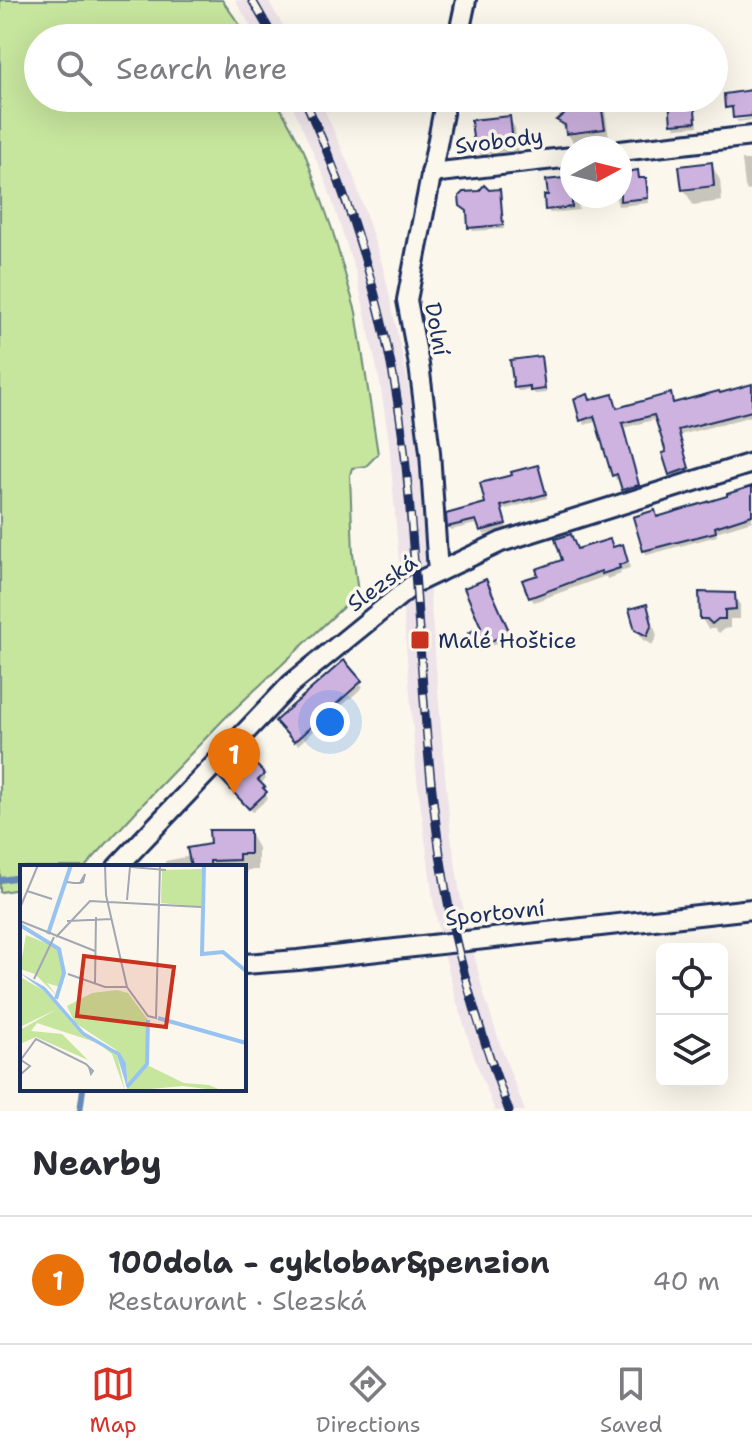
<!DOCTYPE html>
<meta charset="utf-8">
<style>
:root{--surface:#fff;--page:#f2f2f3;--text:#2b2b33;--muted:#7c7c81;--line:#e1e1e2;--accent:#d93025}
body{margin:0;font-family:"Shantell Sans",sans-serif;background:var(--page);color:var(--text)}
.controls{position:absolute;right:24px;bottom:24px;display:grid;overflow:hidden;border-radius:12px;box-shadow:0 8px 32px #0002}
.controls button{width:72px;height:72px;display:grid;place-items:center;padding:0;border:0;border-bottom:2px solid var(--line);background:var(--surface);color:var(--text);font:40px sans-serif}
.compass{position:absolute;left:560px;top:136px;width:72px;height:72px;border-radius:50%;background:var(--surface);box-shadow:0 8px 32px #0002;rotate:83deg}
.you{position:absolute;left:330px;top:722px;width:28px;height:28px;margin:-20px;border:6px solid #fff;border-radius:50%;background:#1a73e8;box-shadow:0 0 0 12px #1a73e833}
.badge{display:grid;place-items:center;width:52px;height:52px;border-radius:50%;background:var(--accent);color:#fff;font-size:26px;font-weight:700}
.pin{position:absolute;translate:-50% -66px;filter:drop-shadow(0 2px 4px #0008)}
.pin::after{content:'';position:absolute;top:42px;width:28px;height:24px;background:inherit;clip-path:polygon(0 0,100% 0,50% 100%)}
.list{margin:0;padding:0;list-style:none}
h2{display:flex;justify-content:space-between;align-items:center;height:104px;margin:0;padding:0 32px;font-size:34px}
h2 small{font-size:26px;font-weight:400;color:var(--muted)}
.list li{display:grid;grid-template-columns:52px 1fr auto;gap:24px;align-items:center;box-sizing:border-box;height:128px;padding:0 32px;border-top:2px solid var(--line)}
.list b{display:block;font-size:30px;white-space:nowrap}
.list p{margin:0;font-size:26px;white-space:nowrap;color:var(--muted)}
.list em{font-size:26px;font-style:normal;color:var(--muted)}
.icon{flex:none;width:44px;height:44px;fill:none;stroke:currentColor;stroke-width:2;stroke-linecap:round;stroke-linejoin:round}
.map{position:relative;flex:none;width:752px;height:1111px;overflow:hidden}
.search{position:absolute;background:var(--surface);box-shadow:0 8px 32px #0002;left:24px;right:24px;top:24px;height:88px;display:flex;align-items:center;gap:20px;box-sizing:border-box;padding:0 28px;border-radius:44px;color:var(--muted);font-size:30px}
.sheet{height:232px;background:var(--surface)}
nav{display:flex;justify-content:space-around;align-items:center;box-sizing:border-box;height:112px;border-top:2px solid var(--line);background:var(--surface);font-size:22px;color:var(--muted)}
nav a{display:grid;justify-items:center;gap:4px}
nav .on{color:var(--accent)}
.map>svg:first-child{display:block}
.built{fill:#eee3e9}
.green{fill:#c6e59d;stroke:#708a7e;stroke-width:2}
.shadow{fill:#0003}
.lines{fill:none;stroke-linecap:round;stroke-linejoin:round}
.stream{stroke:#6588b6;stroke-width:6}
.building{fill:#ceb3e1;stroke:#1b2f5e;stroke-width:2}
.minor-casing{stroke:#1b2f5e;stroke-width:24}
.minor{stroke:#fbf7ec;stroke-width:18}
.rail-casing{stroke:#1b2f5e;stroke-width:9}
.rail{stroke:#fbf7ec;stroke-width:6;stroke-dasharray:18;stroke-linecap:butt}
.poi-dot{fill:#c8321e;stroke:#fbf7ec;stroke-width:3}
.labels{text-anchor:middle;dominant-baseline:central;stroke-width:7;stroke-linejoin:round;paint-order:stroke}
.street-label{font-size:22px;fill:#1b2f5e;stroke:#fbf7ec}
.poi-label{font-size:22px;fill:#1b2f5e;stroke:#fbf7ec;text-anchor:start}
.inset-river{fill:none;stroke:#97c3f0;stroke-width:4}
.inset-road{fill:none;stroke:#a1a7b3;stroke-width:2}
.view{fill:#c8321e;fill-opacity:0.15;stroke:#c8321e;stroke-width:4}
.inset-edge{fill:none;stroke:#1b2f5e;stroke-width:4}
</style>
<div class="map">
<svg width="752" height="1111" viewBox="0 0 752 1111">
<rect width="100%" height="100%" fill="#fbf7ec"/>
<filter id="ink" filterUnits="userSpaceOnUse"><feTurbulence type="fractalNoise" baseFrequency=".0125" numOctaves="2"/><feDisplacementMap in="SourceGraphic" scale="16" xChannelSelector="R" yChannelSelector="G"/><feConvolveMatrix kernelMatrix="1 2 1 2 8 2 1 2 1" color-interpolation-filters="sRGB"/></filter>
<g filter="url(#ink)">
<!-- built -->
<g class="built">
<polygon points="235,0 268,0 290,38 258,38"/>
<polygon points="289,98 319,98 352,172 384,270 407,378 417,438 445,775 451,836 460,894 482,988 502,1050 525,1111 495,1111 475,1060 455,996 442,945 433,899 417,778 389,441 380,383 357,277 326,182"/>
</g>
<!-- green -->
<polygon class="green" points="0,0 222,0 249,38 38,38 38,98 275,98 304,151 332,229 356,312 378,454 366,466 352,468 350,475 353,554 358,593 224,719 154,792 85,867 22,867 22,889 0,892"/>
<!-- shadow -->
<g class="shadow">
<polygon points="675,98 694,98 698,126 676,128 673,124"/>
<polygon points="600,101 605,110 609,138 573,142 559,121 578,103"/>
<polygon points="509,118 515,128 518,152 482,157 476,147"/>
<polygon points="752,118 752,120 738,122 736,120"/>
<polygon points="742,160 752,160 752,190 747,191 745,186"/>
<polygon points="711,164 720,180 722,201 693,205 684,189"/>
<polygon points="637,172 640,180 645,180 647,184 649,203 618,206 615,196 620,196 620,175"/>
<polygon points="572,179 572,196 577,196 579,210 550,213 547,209"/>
<polygon points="499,191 502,196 504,229 473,231 470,227 469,214 461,205 488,193"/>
<polygon points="540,358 543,362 546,393 535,394 532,390 518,391 515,387"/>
<polygon points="752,386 752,416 680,435 690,473 674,479 671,474 668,453 657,419 623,428 640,490 626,494 620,479 616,480 614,475 598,421 585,425 582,420 590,402 612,396 618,410 672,400 674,405"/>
<polygon points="540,472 547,498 502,510 507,529 484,535 480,523 451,530 449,526"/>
<polygon points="752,488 752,521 716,532 717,536 647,555 644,550 657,519"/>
<polygon points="614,549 625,552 630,568 620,571 621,574 607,579 606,576 534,602 530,597 541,576 577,551"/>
<polygon points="487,586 510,637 478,652 470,634 484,628"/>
<polygon points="734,595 740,605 740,619 730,619 730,628 724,629 719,633 715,629 708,629 702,619"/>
<polygon points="646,606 651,616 657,636 652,645 643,640 637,629"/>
<polygon points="344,663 363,687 298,745 280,726"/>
<polygon points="263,775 266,779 260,784 268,798 253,812 224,782"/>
<polygon points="249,832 258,848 258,870 247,870 247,876 244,877 244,867 166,867 165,861 191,856"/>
</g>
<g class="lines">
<!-- stream -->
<g class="stream">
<polyline points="0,880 22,877"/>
<polyline points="80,1111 83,1089"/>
</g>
</g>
<!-- building -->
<g class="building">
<polygon points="752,90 752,116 733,118 732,107 725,108 724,94"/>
<polygon points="673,98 694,98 696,122 671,124 669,100"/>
<polygon points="598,99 599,111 602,110 605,129 566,134 565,125 556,120 564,115 563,106 576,104 576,102"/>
<polygon points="510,116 513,142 474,147 471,120"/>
<polygon points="712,162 714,186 682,190 679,166"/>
<polygon points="638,170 639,178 646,178 648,198 620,201 620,173"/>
<polygon points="572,177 572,207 545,210 544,195 548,195 546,180"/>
<polygon points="484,185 489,190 500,189 503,225 468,228 467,211 460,206 459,196 463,192 479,191"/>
<polygon points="541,356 545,389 530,391 530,386 514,388 510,360"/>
<polygon points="752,384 752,411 678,430 689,468 669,475 662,453 666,452 654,415 622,423 639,485 622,490 617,474 612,476 594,416 580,421 574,399 588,394 590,400 613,394 617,408 671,393 673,403 719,391 720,393"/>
<polygon points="538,465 546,494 501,506 506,524 480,531 476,520 447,527 446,514 485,503 480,483 512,475 511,472"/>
<polygon points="752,486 752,515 715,527 716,532 643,551 633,517 655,510 657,517 727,496 727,494"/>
<polygon points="571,534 577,549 610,539 613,547 623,544 628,562 619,565 620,568 602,574 601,571 529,598 522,580 538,575 536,569 562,560 555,539"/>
<polygon points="486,579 510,633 474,648 468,633 481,627 464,588"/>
<polygon points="699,592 735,593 736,609 725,610 725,619 718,619 712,624 707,619 700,619"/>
<polygon points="647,604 652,624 647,636 635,630 629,609"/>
<polygon points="344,660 362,681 294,742 275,721"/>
<polygon points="244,752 265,774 258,780 265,787 263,788 267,792 249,809 219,777"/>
<polygon points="209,830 250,830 250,854 239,854 239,860 210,861 210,867 191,867 187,848 210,844"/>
</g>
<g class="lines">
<defs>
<g id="minor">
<polyline points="458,38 466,0"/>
<polyline points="620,151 752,136"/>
<polyline points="431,173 572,157"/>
<polyline points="438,572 430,452 419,365 407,300 446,98"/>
<polyline points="117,867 291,684 415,583 501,542 752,463"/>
<polyline points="244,964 298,960 752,909"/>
</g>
</defs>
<!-- minor casing -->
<use href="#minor" class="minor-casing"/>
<!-- minor -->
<use href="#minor" class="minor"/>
<defs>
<g id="rail">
<polyline points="252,0 274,38"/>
<path d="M304,98C354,207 388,320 403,439C421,591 420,746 447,897C460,970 483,1041 509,1111"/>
</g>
</defs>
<!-- rail casing -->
<use href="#rail" class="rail-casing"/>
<!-- rail -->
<use href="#rail" class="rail"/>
</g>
</g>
<!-- markers -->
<rect class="poi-dot" x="410" y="630" width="20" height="20" rx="4"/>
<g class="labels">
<!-- street labels -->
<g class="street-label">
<text transform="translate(499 141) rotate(-7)">Svobody</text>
<text transform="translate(437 329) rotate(80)">Dolní</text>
<text transform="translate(382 583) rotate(-36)">Slezská</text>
<text transform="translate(495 913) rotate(-6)">Sportovní</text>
</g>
<!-- poi labels -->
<g class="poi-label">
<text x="438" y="640">Malé Hoštice</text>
</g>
</g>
<!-- overview -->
<g transform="translate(20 865)">
<rect width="226" height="226" fill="#fbf7ec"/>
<path d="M182,4L181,42L141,38L142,5ZM6,70L38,83L43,102L40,122L27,118L37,131L15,109L0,104ZM0,112L23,125L62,170L85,182L97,190L105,226L92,189L78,178L17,158L11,166L42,169L68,195L16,172L0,179V165L37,144L0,162ZM97,125L108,128L128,155L127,200L164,218L189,220L203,226L163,221L108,226L106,198L95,184L55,158L47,141L72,128Z" fill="#c6e59d"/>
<path d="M0,108L25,122L64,167L100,188L106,198L108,226L97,190L62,170L23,125Z" fill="#97c3f0"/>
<path class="inset-river" d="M184,0L182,89L203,87L226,106M0,60L39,84L44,108L36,134M28,69L51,0M138,153L226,178M107,222L127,199L128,155"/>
<path class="inset-road" d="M85,0L86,30L107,122L128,151L136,153L140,0M111,2L146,5M47,17L54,18H60L63,17L65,9L60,18M7,26L32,34M107,35L110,2M0,43L18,0M0,56L75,86M47,56L92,54M36,72L70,36L181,42M48,109L85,122H107M14,114L34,72M75,118L76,52M0,196L16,174L66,199L73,206L71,209L69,202M0,210L10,201L1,195"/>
<path class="view" d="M64,91L154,102L146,162L57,151Z"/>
<rect width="226" height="226" class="inset-edge"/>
</g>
</svg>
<div class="controls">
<button><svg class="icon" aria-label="locate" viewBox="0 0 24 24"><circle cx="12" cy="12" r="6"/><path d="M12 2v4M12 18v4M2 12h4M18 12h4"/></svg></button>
<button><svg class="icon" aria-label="layers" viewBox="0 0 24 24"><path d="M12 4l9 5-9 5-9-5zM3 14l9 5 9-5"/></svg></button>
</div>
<svg class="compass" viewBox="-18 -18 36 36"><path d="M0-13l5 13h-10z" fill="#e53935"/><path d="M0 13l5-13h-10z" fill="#7c7c81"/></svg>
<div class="you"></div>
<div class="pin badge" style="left:234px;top:794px;background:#e8710a">1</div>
<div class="search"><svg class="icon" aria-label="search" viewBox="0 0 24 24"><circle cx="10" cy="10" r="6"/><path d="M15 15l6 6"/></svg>Search here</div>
</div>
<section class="sheet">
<h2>Nearby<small></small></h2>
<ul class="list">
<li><span class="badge" style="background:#e8710a">1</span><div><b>100dola - cyklobar&amp;penzion</b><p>Restaurant · Slezská</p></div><em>40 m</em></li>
</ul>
</section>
<nav>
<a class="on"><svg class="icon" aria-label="map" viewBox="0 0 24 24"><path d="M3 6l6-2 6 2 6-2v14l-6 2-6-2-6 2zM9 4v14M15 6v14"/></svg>Map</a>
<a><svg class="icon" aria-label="directions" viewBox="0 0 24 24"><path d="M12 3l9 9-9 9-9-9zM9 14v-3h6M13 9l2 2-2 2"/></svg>Directions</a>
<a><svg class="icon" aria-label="saved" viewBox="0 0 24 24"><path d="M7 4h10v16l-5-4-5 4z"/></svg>Saved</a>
</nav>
